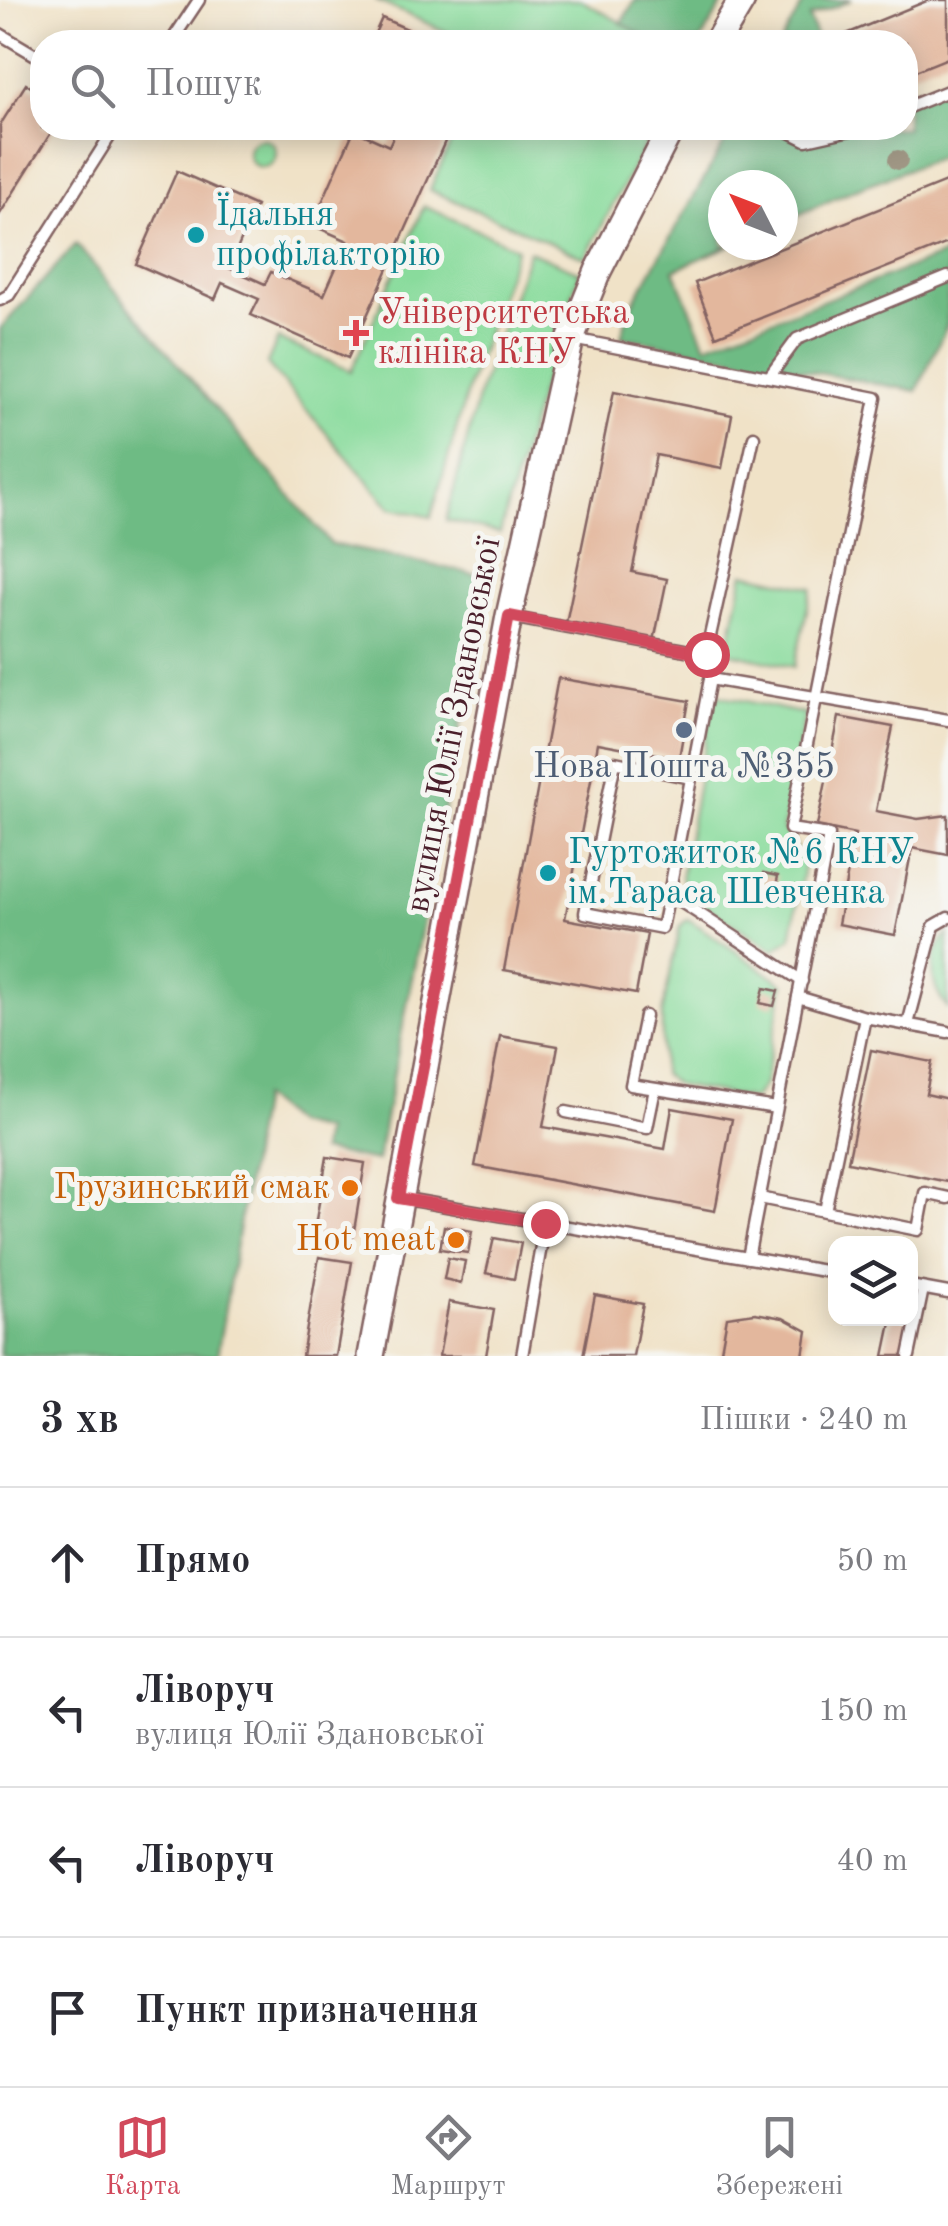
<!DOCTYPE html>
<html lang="uk">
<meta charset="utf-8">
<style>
:root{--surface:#fff;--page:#f2f2f3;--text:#2b2b33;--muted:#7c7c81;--line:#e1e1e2;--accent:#d1495b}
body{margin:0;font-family:"Old Standard TT",serif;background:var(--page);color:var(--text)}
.controls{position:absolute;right:30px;bottom:30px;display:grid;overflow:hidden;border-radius:20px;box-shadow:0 5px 25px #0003}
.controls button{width:90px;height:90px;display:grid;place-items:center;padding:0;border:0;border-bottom:2px solid var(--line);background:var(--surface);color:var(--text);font:50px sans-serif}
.compass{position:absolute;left:708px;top:170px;width:90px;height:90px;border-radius:50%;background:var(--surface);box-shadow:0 5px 25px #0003;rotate:312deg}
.stop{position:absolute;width:30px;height:30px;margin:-22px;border:8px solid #d1495b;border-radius:50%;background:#fff}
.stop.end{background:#d1495b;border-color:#fff;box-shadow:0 2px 10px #0008}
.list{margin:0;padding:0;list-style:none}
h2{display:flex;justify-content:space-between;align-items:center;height:130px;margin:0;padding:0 40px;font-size:42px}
h2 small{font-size:32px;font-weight:400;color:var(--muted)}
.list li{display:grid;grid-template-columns:65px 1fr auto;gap:30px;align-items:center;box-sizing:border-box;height:150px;padding:0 40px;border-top:2px solid var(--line)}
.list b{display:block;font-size:38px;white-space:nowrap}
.list p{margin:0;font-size:32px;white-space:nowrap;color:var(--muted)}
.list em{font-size:32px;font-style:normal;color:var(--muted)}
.icon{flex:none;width:55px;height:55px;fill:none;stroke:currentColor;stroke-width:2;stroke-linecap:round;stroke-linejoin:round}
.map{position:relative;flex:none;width:948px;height:1356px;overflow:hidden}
.search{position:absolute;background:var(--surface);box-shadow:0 5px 25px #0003;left:30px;right:30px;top:30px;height:110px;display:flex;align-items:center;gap:25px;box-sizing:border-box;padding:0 35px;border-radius:40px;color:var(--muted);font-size:38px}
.sheet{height:730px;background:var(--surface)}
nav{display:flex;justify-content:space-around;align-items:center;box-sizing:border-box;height:140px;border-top:2px solid var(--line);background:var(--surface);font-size:28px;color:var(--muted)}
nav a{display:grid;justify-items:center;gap:5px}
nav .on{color:var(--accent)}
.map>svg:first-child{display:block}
.green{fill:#89db9c;stroke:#6a7d64;stroke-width:2.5}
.forest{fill:#6ebb84;stroke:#5c6d58;stroke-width:2.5}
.building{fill:#e3b79d}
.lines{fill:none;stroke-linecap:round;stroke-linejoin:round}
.service-casing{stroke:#846362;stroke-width:15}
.tertiary-casing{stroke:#846362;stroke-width:30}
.service{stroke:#fff;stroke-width:10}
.tertiary{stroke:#fff;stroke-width:25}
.tree{fill:#9f9684}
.route{stroke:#d1495b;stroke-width:12}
.culture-dot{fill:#0f9aa8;stroke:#f6f6f2;stroke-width:4}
.health-dot{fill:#e0444e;stroke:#f6f6f2;stroke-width:4}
.service-dot{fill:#5c6f8a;stroke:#f6f6f2;stroke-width:4}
.food-dot{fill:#e8710a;stroke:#f6f6f2;stroke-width:4}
.labels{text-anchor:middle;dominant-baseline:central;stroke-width:10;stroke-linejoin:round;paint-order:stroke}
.culture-label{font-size:35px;fill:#0d838f;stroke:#f6f6f2;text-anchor:start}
.health-label{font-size:35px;fill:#be3a42;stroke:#f6f6f2;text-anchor:start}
.street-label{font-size:35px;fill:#4a1f2b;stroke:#f6f6f2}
.service-label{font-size:35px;fill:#4e5e75;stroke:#f6f6f2}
.food-label{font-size:35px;fill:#c56008;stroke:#f6f6f2;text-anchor:end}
</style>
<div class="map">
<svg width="948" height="1356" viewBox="0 0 948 1356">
<rect width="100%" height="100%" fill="#f6f6f2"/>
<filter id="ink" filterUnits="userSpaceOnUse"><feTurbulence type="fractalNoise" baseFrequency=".01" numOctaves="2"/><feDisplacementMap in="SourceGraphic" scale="20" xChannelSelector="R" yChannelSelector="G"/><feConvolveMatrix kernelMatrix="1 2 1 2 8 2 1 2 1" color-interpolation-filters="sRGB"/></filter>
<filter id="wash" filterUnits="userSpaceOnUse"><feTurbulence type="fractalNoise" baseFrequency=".0048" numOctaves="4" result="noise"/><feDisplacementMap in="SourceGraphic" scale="40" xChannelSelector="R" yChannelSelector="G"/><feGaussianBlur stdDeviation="2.25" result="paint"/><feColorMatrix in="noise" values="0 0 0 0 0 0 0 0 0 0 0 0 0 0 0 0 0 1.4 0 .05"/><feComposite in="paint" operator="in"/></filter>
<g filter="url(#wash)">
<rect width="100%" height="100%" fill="#f0e2c7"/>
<!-- green -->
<g class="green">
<polygon points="375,0 581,0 655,42 469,42"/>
<polygon points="457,128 654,128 585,258 430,190"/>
<circle cx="262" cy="153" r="14"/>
<polygon points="424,206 517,248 469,385 431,517 391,508 267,364 278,339 351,371"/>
<polygon points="529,251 580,272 539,395 500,533 446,520 480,390"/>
<polygon points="744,573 812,588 794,667 727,652"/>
<polygon points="714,694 805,714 783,829 805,861 791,938 774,950 691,897 684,888 681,877"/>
<polygon points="688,919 784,984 764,1084 754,1099 676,1085 662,1074 662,1014 680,926"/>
<path d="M948,933V1008C928,985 928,955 948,933Z"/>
</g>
<!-- forest -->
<g class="forest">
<polygon points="635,0 725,0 700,42 655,42 621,23"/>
<polygon points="805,0 852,0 809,17 818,42 781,42"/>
<polygon points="948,78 948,154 851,191 783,222 783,185 723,185 723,245 731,245 674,270 706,345 948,253 948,323 917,391 621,337 629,310 733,128 906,128 906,94"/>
<polygon points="76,244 331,544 489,577 377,1161 321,1151 324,1131 294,1124 261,1097 217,1356 0,1356 0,329"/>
</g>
<g id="blocks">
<!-- building -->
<g class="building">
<polygon points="929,0 948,0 948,58 906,75 906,42 827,42"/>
<polygon points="382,18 437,42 371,42"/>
<polygon points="26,84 42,94 42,128 54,128 0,214 0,125"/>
<polygon points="397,128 451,128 348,358 251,315 259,299 222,283 215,299 136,264 177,171 256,206 229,268 265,284 271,272 324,295 348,241 312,225 354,130 389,146"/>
<polygon points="948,181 948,243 716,336 695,283"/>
<polygon points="614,391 732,415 722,468 656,455 632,572 667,579 654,641 566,623"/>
<polygon points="558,678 689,701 679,758 598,743 565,919 647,934 636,994 504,970"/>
<polygon points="839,717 893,727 876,811 918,819 948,815 948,855 912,848 895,935 838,924 855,834 817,826"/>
<polygon points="764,873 778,876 775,892 761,888"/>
<polygon points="764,988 778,991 774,1006 760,1003"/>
<polygon points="500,1036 558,1046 543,1127 665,1149 672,1108 732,1119 715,1211 475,1166"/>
<polygon points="871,1050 932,1062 926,1094 948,1099 948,1182 848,1162"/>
<polygon points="327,1157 365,1163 352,1243 313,1237"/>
<polygon points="444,1226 472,1231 468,1253 440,1249"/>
<polygon points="494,1238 521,1243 514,1279 486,1273"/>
<polygon points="319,1257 352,1262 336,1356 302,1356"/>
<polygon points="448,1258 465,1261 461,1283 444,1279"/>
<polygon points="595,1295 643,1304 633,1356 583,1356"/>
<polygon points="449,1302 494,1310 486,1356 439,1356"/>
<polygon points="755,1313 783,1318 807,1331 803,1356 720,1356 727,1317"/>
<polygon points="892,1318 912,1320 905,1356 884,1356"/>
</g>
</g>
</g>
<g filter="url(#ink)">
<use href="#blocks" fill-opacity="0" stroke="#846362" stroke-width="2.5"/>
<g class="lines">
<defs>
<g id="service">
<polyline points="0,34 42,59"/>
<polyline points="171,42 199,0"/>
<polyline points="906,108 948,91"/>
<polyline points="782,128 806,140 859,128"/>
<polyline points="0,300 9,295 115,128"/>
<polyline points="573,339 876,398 790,829 829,835 748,1258"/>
<polyline points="769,377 797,339 948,277"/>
<polyline points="510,617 706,654 754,437"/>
<polyline points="669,894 662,928 585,913 615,762 691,778"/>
<polyline points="802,981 669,894 710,679 948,720"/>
<polyline points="798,997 865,1017"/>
<polyline points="645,1016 631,1085 776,1108"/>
<polyline points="908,1024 934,926 948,918"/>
<polyline points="566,1112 647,1128 655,1089"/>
<polyline points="400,1198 836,1273"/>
<polyline points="760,1198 918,1230 925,1193 948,1198"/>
<polyline points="825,1211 865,1017 948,1032"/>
<polyline points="910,1286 948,1293"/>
<polyline points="522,1356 545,1223"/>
<polyline points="909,1356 923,1289"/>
</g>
<g id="tertiary">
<polyline points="717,42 742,0"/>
<polyline points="371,1356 509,616 571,338 598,271 671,128"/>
</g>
</defs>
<!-- service casing -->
<use href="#service" class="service-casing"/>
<!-- tertiary casing -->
<use href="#tertiary" class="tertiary-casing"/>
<!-- service -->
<use href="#service" class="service"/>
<!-- tertiary -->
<use href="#tertiary" class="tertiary"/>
</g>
<!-- trees -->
<circle class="tree" cx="898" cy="160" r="10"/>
</g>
<g class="lines" filter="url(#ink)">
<!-- route -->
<polyline class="route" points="545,1223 398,1198 509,616 706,654"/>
</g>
<!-- markers -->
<g class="culture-dot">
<circle cx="196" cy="235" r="10"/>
<circle cx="548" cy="873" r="10"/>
</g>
<path class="health-dot" d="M351 318h10v10h10v10h-10v10h-10v-10h-10v-10h10z"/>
<circle class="service-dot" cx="684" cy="730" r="10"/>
<g class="food-dot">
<circle cx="350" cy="1188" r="10"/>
<circle cx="456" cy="1240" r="10"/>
</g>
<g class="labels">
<!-- culture labels -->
<g class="culture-label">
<text x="216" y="215">Їдальня<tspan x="216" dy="40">профілакторію</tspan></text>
<text x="568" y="853">Гуртожиток №6 КНУ<tspan x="568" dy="40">ім.Тараса Шевченка</tspan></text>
</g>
<!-- health labels -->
<g class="health-label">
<text x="378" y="313">Університетська<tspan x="378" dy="40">клініка КНУ</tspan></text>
</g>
<!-- street labels -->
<g class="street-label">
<text transform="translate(454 725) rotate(-79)">вулиця Юлії Здановської</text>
</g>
<!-- service labels -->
<g class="service-label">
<text x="684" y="767">Нова Пошта №355</text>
</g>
<!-- food labels -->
<g class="food-label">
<text x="330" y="1188">Грузинський смак</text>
<text x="436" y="1240">Hot meat</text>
</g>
</g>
</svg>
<div class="controls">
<button><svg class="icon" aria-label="layers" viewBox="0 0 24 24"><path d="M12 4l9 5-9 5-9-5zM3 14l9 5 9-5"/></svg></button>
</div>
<svg class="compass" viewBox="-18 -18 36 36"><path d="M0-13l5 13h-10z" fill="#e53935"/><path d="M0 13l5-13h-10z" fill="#7c7c81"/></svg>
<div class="stop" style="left:706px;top:654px"></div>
<div class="stop end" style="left:545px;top:1223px"></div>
<div class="search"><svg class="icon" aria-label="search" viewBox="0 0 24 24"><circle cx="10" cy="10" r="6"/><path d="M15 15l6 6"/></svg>Пошук</div>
</div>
<section class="sheet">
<h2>3 хв<small>Пішки · 240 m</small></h2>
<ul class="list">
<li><svg class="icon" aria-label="ahead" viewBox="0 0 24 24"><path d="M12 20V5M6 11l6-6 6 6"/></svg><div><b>Прямо</b></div><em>50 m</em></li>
<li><svg class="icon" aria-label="left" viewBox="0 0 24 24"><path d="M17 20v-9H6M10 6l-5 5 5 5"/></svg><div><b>Ліворуч</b><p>вулиця Юлії Здановської</p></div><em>150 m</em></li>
<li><svg class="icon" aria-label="left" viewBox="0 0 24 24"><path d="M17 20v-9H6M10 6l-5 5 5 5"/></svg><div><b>Ліворуч</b></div><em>40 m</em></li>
<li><svg class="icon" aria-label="arrive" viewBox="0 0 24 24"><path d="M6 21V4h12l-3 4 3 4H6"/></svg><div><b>Пункт призначення</b></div></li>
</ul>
</section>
<nav>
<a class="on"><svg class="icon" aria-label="map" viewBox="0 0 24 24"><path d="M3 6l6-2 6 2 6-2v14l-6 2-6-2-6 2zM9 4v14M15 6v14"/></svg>Карта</a>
<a><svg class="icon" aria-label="directions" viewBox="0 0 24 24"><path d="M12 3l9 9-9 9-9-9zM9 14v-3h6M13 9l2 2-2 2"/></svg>Маршрут</a>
<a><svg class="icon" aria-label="saved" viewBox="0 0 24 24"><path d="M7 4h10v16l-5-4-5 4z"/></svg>Збережені</a>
</nav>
